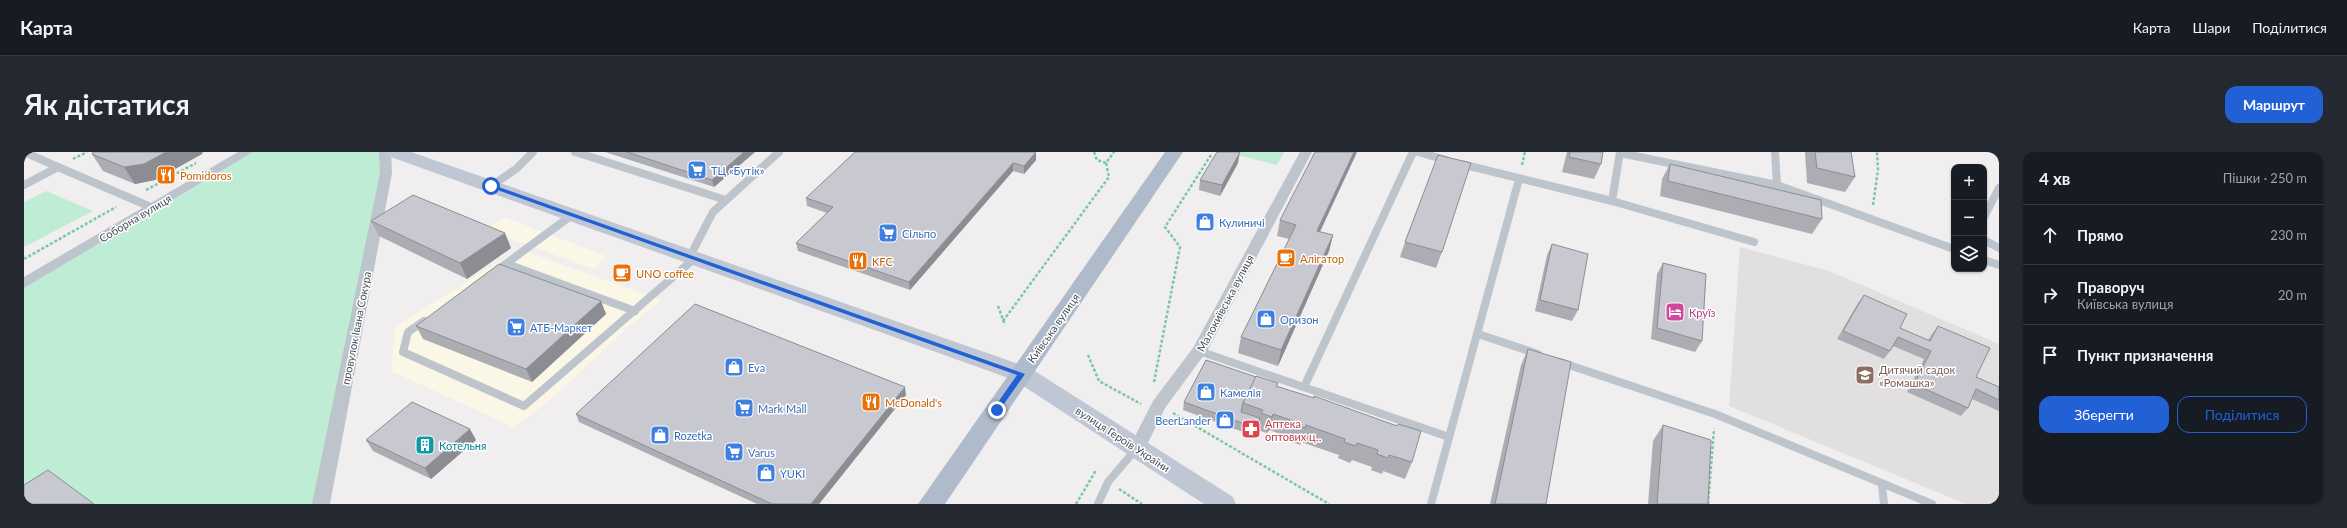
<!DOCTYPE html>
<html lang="uk">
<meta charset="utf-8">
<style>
:root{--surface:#171b24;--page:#242831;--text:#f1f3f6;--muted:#9ea1a6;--line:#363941;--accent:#2260d6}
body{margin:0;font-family:Lato,sans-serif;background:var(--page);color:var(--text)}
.controls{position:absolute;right:12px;top:12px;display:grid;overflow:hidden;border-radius:8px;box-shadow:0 1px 3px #0004}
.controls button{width:36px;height:36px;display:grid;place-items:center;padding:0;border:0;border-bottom:1px solid var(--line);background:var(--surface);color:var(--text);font:20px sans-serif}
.stop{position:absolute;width:12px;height:12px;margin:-9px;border:3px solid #2260d6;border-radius:50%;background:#fff}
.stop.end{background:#2260d6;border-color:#fff;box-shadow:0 1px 4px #0008}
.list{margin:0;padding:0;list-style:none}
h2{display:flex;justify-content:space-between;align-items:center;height:52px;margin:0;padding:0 16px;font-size:17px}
h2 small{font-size:13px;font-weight:400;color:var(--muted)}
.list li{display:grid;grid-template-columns:26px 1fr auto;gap:12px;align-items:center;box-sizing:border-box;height:60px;padding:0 16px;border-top:1px solid var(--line)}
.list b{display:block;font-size:15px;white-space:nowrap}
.list p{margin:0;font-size:13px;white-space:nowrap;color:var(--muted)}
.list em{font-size:13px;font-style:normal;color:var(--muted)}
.actions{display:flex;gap:8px;padding:12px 16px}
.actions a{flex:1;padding:9px 0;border:1px solid var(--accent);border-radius:12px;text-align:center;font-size:14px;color:var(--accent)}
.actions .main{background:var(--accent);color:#fff}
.icon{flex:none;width:22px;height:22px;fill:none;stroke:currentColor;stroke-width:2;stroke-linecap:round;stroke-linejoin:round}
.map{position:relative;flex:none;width:1975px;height:352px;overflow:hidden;border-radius:12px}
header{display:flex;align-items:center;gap:24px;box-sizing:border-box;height:56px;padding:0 20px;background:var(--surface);border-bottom:1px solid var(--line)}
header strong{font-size:19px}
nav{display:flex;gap:22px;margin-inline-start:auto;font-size:14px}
.intro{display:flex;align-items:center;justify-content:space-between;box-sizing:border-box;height:96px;padding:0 24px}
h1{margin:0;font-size:28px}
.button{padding:10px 18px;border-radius:12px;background:var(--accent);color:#fff;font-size:14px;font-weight:700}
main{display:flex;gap:24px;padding:0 24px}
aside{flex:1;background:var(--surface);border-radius:12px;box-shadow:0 1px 3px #0004}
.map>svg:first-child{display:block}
.commercial{fill:#fbf7e7}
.education{fill:#e1dfdf}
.green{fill:#beecd4}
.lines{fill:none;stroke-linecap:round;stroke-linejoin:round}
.path{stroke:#78c8a8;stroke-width:2.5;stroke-dasharray:3 2;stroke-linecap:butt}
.lane{stroke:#bdc4cc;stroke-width:8}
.street{fill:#bdc4cc;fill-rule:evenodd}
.secondary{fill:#bfc7d4;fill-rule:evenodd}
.primary{fill:#afbacb;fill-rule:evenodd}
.wall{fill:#acadb3}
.shaded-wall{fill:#8c8d92}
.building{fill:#c8c9d0;stroke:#8c8d92}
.route{fill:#2260d6}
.labels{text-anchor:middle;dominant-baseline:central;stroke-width:3;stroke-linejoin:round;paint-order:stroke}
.shop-label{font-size:11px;fill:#366cbe;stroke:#fff;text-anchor:start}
.food-label{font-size:11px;fill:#c56008;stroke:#fff;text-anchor:start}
.street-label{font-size:11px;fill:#474f5a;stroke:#fff}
.hotel-label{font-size:11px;fill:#b23c85;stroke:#fff;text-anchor:start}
.education-label{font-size:11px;fill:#785e54;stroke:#fff;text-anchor:start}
.health-label{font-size:11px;fill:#be3a42;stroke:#fff;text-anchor:start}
.culture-label{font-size:11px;fill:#0d838f;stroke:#fff;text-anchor:start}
</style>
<header>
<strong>Карта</strong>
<nav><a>Карта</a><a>Шари</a><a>Поділитися</a></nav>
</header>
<div class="intro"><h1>Як дістатися</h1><a class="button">Маршрут</a></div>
<main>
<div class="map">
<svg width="1975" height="352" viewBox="0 0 1975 352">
<rect width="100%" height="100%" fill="#f0eeee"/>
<!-- commercial -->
<g class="commercial">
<polygon points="481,65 582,104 571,117 461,78"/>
<polygon points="495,97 637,148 602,177 524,250 489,275 367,219 371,175"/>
</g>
<!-- education -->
<polygon class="education" points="1716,95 1805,119 1975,192 1975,352 1942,352 1705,254"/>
<!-- green -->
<g class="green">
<polygon points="223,0 361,0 297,352 0,352 0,131"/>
<polygon points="1202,0 1260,0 1253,13"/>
<polygon points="22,39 69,59 0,95 0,50"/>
</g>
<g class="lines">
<!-- path -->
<g class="path">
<polyline points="1070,0 1073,8 1082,11"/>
<polyline points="49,7 63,0"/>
<polyline points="1498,13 1501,0"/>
<polyline points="122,38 172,11"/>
<polyline points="1849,53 1854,18 1853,0"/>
<polyline points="0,107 92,55"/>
<polyline points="974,154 981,173"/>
<polyline points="979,169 1085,25 1082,11 1090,0"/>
<polyline points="1064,203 1075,229 1117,252"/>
<polyline points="1130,230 1156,95 1141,75 1187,3"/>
<polyline points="1149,261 1305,352"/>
<polyline points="1095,337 1118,352"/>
<polyline points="1052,352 1071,320 1073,321"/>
<polyline points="1684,352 1690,277"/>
</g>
<!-- lane -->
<g class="lane">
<polyline points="0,0 34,15"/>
<polyline points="551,0 702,48"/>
<polyline points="1394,0 1422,8"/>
<polyline points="1596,1 1753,33 1751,0"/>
<polyline points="1437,12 1588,49 1596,0"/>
<polyline points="0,33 34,15 129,56"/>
<polyline points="1753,33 1930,97"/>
<polyline points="467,34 492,17 509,0"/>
<polyline points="1588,49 1730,90"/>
<polyline points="1960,65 1975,36"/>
<polyline points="1960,88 1975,96"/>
<polyline points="666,104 689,60 755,0"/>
<polyline points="1960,108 1975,113"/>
<polyline points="483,112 611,159"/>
<polyline points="472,119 548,63"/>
<polyline points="400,169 384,180 379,200 500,254 671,106"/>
<polyline points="1454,182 1514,202"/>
<polyline points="1175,199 1425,285"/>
<polyline points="1536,210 1691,262 1908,352"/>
<polyline points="1280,235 1389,0"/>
<polyline points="1858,333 1860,352"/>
<polyline points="1074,352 1084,330 1113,296"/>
<polyline points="1407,352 1495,27"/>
</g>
<!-- street -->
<g class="street">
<polygon points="214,0 229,0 0,136 0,125"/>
<polygon points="355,0 367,0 368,21 306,352 288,352 356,21"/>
<polygon points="1276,0 1288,0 1183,199 1141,256 1119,301 1113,302 1107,301 1105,296 1129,249 1169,196"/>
</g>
<!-- secondary -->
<polygon class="secondary" points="361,0 387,0 1006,216 1209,345 1212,352 1180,352 990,228 364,4"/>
<!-- primary -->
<polygon class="primary" points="1141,0 1159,0 921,352 894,352"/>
</g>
<!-- wall -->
<g class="wall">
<polygon points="581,0 731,0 690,35"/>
<polygon points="1012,0 1012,8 1000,22 989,19 886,138 774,99 772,91 803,61 783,54 782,46"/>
<polygon points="1333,0 1296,80 1309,83 1305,99 1254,214 1214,201 1217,185 1265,87 1253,84 1256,68"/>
<polygon points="1543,0 1579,0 1577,12 1570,27 1538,20"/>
<polygon points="1781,0 1827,0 1831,25 1821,40 1783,31"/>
<polygon points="68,2 178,2 131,28 111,32 79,19"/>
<polygon points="1214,11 1196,44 1175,38 1176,28"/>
<polygon points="1646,12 1798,67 1788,82 1636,44 1638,27"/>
<polygon points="347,69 487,96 443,127 355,84"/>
<polygon points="1381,90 1418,100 1412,116 1376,105"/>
<polygon points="1528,92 1554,158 1548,169 1511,159 1523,103"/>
<polygon points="1639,111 1678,189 1671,200 1627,187 1633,122"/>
<polygon points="1840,143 1876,176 1904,188 1908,182 1914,174 1952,225 1975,235 1975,259 1948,247 1944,256 1937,264 1883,240 1900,207 1869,194 1866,199 1860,207 1813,187 1834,151"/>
<polygon points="582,162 508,230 399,187 392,174"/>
<polygon points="1504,197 1522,352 1466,352 1497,213"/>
<polygon points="1232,225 1254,231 1253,234 1388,310 1381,327 1359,319 1358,322 1347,318 1348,315 1328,308 1326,311 1314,306 1315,303 1277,290 1276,293 1266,289 1267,286 1245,278 1243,281 1233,278 1230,284 1159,258 1160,250"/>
<polygon points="882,243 795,352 733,352 555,270 552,262"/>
<polygon points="1639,273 1684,352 1624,352 1629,289"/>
<polygon points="342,288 452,288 407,327 349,299"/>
</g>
<!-- shaded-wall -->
<g class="shaded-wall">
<polygon points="142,0 179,0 178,2 131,28 111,32 100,15"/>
<polygon points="720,0 731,0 690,35 688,28"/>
<polygon points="1012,0 1012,8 1000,22 1000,14"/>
<polygon points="1216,0 1214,11 1196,44 1198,33"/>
<polygon points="1330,0 1333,0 1289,94 1293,79"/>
<polygon points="989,11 989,19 886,138 885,130"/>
<polygon points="481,81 487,96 443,127 436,111"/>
<polygon points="1309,83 1305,99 1254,214 1257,198"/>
<polygon points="577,149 582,162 508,230 502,217"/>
<polygon points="881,235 882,243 795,352 787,352"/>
<polygon points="1249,262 1245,278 1243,281 1248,265"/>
<polygon points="1235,271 1233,278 1230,284 1232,276"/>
<polygon points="446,277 452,288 407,327 401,316"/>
</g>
<!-- building -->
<g class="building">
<polygon points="69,0 142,0 120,12 100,15 68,2"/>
<polygon points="603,0 720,0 688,28"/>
<polygon points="831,0 1012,0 1000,14 989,11 885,130 772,91 809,55 782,46"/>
<polygon points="1193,0 1216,0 1198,33 1176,28"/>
<polygon points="1291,0 1330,0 1293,79 1309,83 1257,198 1217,185 1272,73 1256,68"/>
<polygon points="1546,0 1579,0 1577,12 1545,5"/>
<polygon points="1791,0 1827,0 1831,25 1793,16"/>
<polygon points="1414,3 1447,11 1418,100 1381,90"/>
<polygon points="1646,12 1797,48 1798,67 1644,29"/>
<polygon points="389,43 481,81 436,111 347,69"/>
<polygon points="1528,92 1564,102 1554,158 1516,148"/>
<polygon points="1639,111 1682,122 1678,189 1633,176"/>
<polygon points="475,112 577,149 502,217 392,174"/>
<polygon points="1840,143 1883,162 1876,176 1906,189 1914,174 1966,196 1952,225 1975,235 1975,248 1952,237 1944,256 1890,232 1907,199 1874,185 1866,199 1819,179"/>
<polygon points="671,152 881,235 787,352 748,352 552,262"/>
<polygon points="1504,197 1547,210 1522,352 1471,352"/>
<polygon points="1182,208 1232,225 1219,251 1217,260 1236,266 1232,276 1160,250"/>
<polygon points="1232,224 1254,231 1252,234 1290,246 1290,244 1373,274 1374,272 1397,279 1388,310 1365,303 1364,306 1353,302 1354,298 1333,291 1332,294 1320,290 1321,287 1282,273 1281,276 1270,273 1272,270 1249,262 1248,265 1237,261 1239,258 1219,251"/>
<polygon points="388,250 446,277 401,316 342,288"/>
<polygon points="1639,273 1687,288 1684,352 1633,352"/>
<polygon points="24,318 70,352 0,352 0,333"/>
</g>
<!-- route -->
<polygon class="route" points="465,33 469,33 1001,222 975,259 970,259 970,256 993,223 465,35"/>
<!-- icons -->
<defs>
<symbol id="supermarket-square" viewBox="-11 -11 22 22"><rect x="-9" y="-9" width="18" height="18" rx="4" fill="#3f7fe0" stroke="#fff"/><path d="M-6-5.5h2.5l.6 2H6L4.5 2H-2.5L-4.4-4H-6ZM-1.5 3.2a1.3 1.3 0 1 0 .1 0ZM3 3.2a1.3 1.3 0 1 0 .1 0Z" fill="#fff"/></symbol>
<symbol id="restaurant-square" viewBox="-11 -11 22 22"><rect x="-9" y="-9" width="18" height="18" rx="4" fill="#e8710a" stroke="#fff"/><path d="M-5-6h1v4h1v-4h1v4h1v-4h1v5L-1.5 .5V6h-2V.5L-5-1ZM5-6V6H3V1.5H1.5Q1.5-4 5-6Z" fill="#fff"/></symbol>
<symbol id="shop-square" viewBox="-11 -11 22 22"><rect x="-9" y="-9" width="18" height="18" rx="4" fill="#3f7fe0" stroke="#fff"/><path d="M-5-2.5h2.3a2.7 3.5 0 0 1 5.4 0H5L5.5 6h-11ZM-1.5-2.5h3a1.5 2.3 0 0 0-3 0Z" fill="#fff"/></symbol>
<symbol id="cafe-square" viewBox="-11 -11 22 22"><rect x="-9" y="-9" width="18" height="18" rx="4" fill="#e8710a" stroke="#fff"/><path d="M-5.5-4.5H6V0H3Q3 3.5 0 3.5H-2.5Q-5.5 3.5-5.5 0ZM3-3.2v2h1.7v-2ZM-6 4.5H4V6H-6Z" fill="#fff"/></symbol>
<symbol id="hotel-square" viewBox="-11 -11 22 22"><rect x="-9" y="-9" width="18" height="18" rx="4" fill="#d1479c" stroke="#fff"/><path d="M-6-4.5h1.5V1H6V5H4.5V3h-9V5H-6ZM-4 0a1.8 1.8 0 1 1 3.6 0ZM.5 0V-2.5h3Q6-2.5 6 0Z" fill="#fff"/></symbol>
<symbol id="school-square" viewBox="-11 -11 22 22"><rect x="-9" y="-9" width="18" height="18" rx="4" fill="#8d6e63" stroke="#fff"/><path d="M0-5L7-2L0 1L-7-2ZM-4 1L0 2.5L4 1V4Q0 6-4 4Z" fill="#fff"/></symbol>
<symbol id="pharmacy-square" viewBox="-11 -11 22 22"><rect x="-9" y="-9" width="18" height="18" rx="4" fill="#e0444e" stroke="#fff"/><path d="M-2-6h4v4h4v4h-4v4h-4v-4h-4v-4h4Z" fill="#fff"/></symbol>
<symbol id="building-square" viewBox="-11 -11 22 22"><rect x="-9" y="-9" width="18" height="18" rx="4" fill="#0f9aa8" stroke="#fff"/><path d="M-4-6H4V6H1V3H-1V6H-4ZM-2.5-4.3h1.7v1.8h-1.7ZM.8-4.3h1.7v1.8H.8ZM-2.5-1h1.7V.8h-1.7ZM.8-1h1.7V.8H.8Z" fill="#fff"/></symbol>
</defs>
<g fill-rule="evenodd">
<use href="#supermarket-square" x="662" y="7" width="22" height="22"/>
<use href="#restaurant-square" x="131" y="12" width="22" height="22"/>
<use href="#shop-square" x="1170" y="59" width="22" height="22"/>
<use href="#supermarket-square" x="853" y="70" width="22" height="22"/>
<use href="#cafe-square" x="1251" y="95" width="22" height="22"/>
<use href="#restaurant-square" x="823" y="98" width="22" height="22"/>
<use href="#cafe-square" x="587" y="110" width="22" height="22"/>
<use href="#hotel-square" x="1640" y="149" width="22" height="22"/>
<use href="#shop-square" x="1231" y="156" width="22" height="22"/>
<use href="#supermarket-square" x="481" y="164" width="22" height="22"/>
<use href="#shop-square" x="699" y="204" width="22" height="22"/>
<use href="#school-square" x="1830" y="212" width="22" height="22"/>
<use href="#shop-square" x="1171" y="229" width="22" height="22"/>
<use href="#restaurant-square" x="836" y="239" width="22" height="22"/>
<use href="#supermarket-square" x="709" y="245" width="22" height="22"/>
<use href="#shop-square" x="1190" y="257" width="22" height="22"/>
<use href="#pharmacy-square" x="1216" y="266" width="22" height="22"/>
<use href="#shop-square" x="625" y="272" width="22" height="22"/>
<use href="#building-square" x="390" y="282" width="22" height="22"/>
<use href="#supermarket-square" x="699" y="289" width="22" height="22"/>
<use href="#shop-square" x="731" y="310" width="22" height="22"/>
</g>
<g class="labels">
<!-- shop labels -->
<g class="shop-label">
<text x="687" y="18">ТЦ «Бутік»</text>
<text x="1195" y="70">Кулиничі</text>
<text x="878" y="81">Сільпо</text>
<text x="1256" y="167">Оризон</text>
<text x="506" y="175">АТБ-Маркет</text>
<text x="724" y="215">Eva</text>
<text x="1196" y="240">Камелія</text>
<text x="734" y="256">Mark Mall</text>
<text x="1187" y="268" text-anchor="end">BeerLander</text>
<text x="650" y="283">Rozetka</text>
<text x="724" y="300">Varus</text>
<text x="756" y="321">YUKI</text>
</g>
<!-- food labels -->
<g class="food-label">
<text x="156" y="23">Pomidoros</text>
<text x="1276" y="106">Алігатор</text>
<text x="848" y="109">KFC</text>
<text x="612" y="121">UNO coffee</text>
<text x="861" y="250">McDonald's</text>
</g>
<!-- street labels -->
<g class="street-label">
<text transform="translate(111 66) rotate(-31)">Соборна вулиця</text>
<text transform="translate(1201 151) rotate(-62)">Малокиївська вулиця</text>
<text transform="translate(332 176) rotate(-79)">провулок Івана Сокура</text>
<text transform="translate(1029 176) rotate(-55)">Київська вулиця</text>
<text transform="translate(1099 287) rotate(33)">вулиця Героїв України</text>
</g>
<!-- hotel labels -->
<g class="hotel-label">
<text x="1665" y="160">Круїз</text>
</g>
<!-- education labels -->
<g class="education-label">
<text x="1855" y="217">Дитячий садок<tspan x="1855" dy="13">«Ромашка»</tspan></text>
</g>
<!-- health labels -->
<g class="health-label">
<text x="1241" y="271">Аптека<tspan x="1241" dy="13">оптових ц‥</tspan></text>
</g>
<!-- culture labels -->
<g class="culture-label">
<text x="415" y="293">Котельня</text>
</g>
</g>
</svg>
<div class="controls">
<button>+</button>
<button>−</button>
<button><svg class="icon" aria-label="layers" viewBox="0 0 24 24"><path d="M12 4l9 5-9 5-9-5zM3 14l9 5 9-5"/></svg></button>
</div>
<div class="stop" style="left:467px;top:34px"></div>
<div class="stop end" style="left:973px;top:258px"></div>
</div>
<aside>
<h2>4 хв<small>Пішки · 250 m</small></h2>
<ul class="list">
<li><svg class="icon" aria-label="ahead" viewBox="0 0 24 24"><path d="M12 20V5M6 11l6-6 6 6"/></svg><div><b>Прямо</b></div><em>230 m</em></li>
<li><svg class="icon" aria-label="right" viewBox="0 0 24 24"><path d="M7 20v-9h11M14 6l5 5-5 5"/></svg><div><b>Праворуч</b><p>Київська вулиця</p></div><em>20 m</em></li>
<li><svg class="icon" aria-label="arrive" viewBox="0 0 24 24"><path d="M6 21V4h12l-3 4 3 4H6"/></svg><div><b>Пункт призначення</b></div></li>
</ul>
<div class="actions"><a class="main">Зберегти</a><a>Поділитися</a></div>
</aside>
</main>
